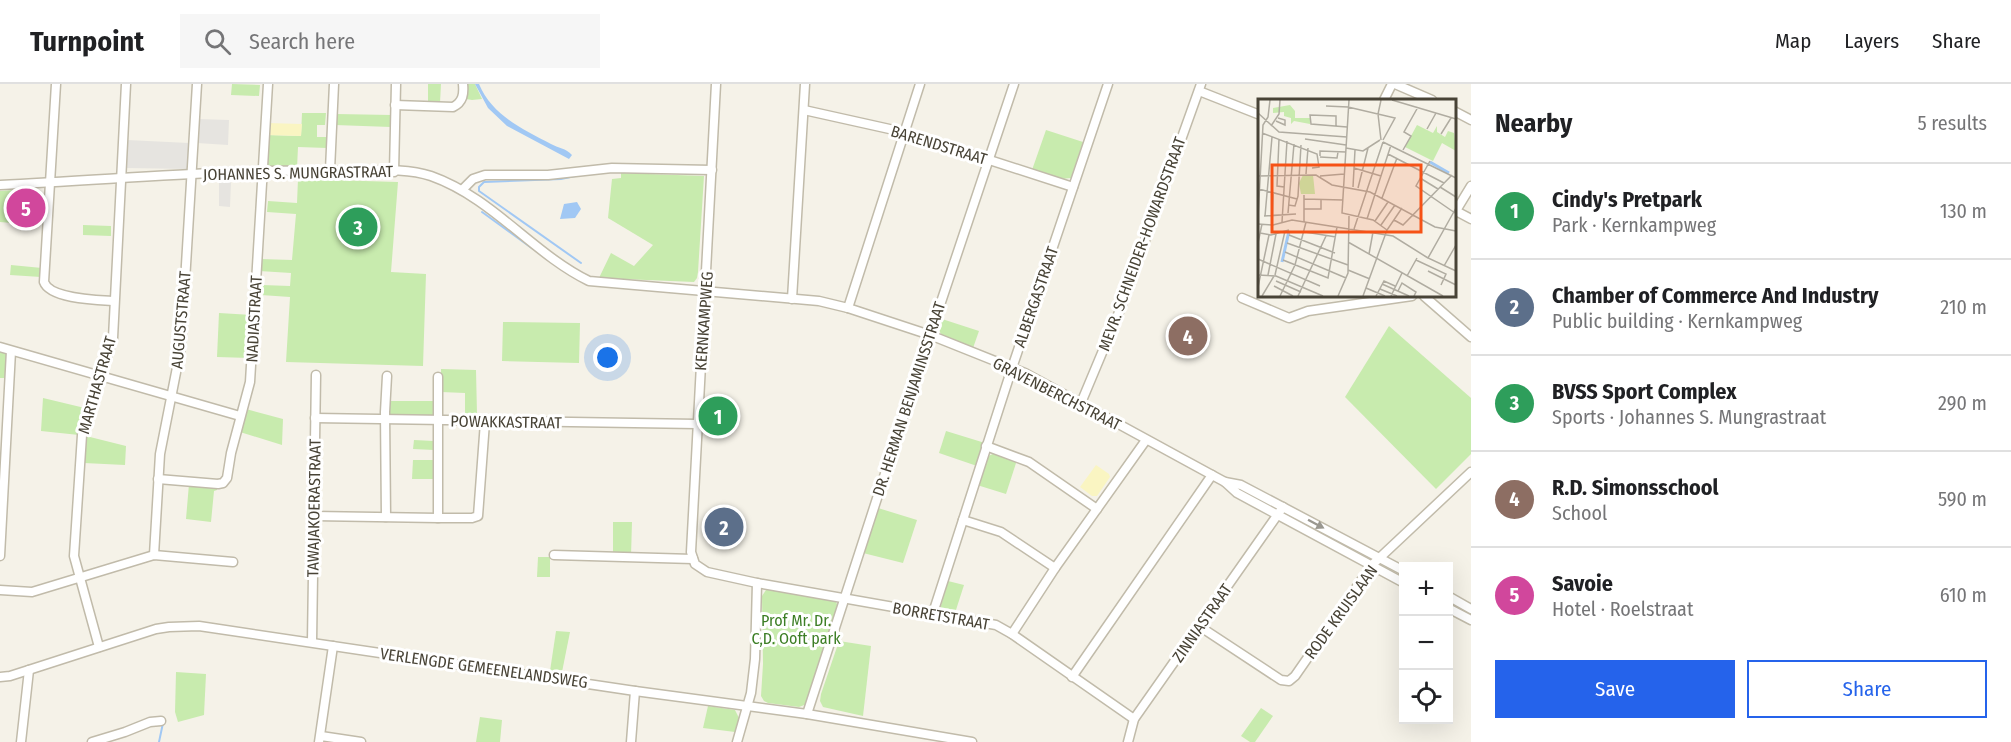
<!DOCTYPE html>
<meta charset="utf-8">
<style>
:root{--surface:#fff;--page:#f6f6f6;--text:#202124;--muted:#757577;--line:#e0e0e0;--accent:#2563eb}
body{margin:0;font-family:"Fira Sans Condensed",sans-serif;background:var(--page);color:var(--text)}
.controls{position:absolute;right:18px;bottom:18px;display:grid;overflow:hidden;border-radius:0px;box-shadow:0 6px 24px #0002}
.controls button{width:54px;height:54px;display:grid;place-items:center;padding:0;border:0;border-bottom:2px solid var(--line);background:var(--surface);color:var(--text);font:30px sans-serif}
.you{position:absolute;left:608px;top:274px;width:21px;height:21px;margin:-15px;border:4px solid #fff;border-radius:50%;background:#1a73e8;box-shadow:0 0 0 9px #1a73e833}
.badge{display:grid;place-items:center;width:39px;height:39px;border-radius:50%;background:var(--accent);color:#fff;font-size:20px;font-weight:700}
.pin{position:absolute;translate:-50% -50%;border:3px solid #fff;box-shadow:0 2px 6px #0006}
.list{margin:0;padding:0;list-style:none}
h2{display:flex;justify-content:space-between;align-items:center;height:78px;margin:0;padding:0 24px;font-size:26px}
h2 small{font-size:20px;font-weight:400;color:var(--muted)}
.list li{display:grid;grid-template-columns:39px 1fr auto;gap:18px;align-items:center;box-sizing:border-box;height:96px;padding:0 24px;border-top:2px solid var(--line)}
.list b{display:block;font-size:22px;white-space:nowrap}
.list p{margin:0;font-size:20px;white-space:nowrap;color:var(--muted)}
.list em{font-size:20px;font-style:normal;color:var(--muted)}
.actions{display:flex;gap:12px;padding:18px 24px}
.actions a{flex:1;padding:14px 0;border:2px solid var(--accent);border-radius:0px;text-align:center;font-size:21px;color:var(--accent)}
.actions .main{background:var(--accent);color:#fff}
.icon{flex:none;width:33px;height:33px;fill:none;stroke:currentColor;stroke-width:2;stroke-linecap:round;stroke-linejoin:round}
.map{position:relative;flex:none;width:1471px;height:658px;overflow:hidden}
header{display:flex;align-items:center;gap:36px;box-sizing:border-box;height:84px;padding:0 30px;background:var(--surface);border-bottom:2px solid var(--line)}
header strong{font-size:28px}
nav{display:flex;gap:33px;margin-inline-start:auto;font-size:21px}
.search{width:420px;height:54px;background:var(--page);display:flex;align-items:center;gap:15px;box-sizing:border-box;padding:0 21px;border-radius:0px;color:var(--muted);font-size:22px}
main{display:flex}
aside{flex:1;background:var(--surface)}
.map>svg:first-child{display:block}
.green{fill:#c8ebae}
.sand{fill:#faf5c2}
.parking{fill:#e6e4e0}
.water{fill:#a1c8f4}
.lines{fill:none;stroke-linecap:round;stroke-linejoin:round}
.stream{stroke:#a1c8f4;stroke-width:2}
.minor-casing{stroke:#c1bbaa;stroke-width:11}
.minor{stroke:#fff;stroke-width:8}
.oneway{fill:#9a9890}
.labels{text-anchor:middle;dominant-baseline:central;stroke-width:6;stroke-linejoin:round;paint-order:stroke}
.street-label{font-size:16px;fill:#484336;stroke:#fff}
.park-label{font-size:16px;fill:#3c7e25;stroke:#fff}
.inset-river{fill:none;stroke:#a1c8f4;stroke-width:3}
.inset-road{fill:none;stroke:#b0aca1;stroke-width:1.5}
.view{fill:#f65216;fill-opacity:0.15;stroke:#f65216;stroke-width:3}
.inset-edge{fill:none;stroke:#484336;stroke-width:3}
</style>
<header>
<strong>Turnpoint</strong>
<div class="search"><svg class="icon" aria-label="search" viewBox="0 0 24 24"><circle cx="10" cy="10" r="6"/><path d="M15 15l6 6"/></svg>Search here</div>
<nav><a>Map</a><a>Layers</a><a>Share</a></nav>
</header>
<main>
<div class="map">
<svg width="1471" height="658" viewBox="0 0 1471 658">
<rect width="100%" height="100%" fill="#f5f2e8"/>
<!-- green -->
<g class="green">
<polygon points="232,0 260,1 259,12 231,11"/>
<polygon points="428,0 441,0 440,19 428,19"/>
<polygon points="466,0 475,0 482,15 472,16 466,15"/>
<polygon points="302,29 326,29 325,41 317,41 317,53 327,53 327,64 298,63 297,84 267,82 267,51 301,52"/>
<polygon points="336,30 392,31 391,43 335,41"/>
<polygon points="1046,46 1083,58 1071,94 1061,95 1032,86"/>
<polygon points="621,89 704,92 698,188 697,194 694,198 599,194 611,169 634,182 653,161 608,134 612,95 621,94"/>
<polygon points="298,95 398,98 391,188 426,190 423,282 286,278 290,213 261,211 262,201 290,202 291,189 259,187 260,175 292,176 296,130 267,128 268,117 297,119"/>
<polygon points="14,106 12,139 0,138 0,107"/>
<polygon points="83,141 111,142 111,152 83,151"/>
<polygon points="11,181 42,184 41,193 10,191"/>
<polygon points="219,229 252,231 250,274 217,273"/>
<polygon points="942,235 979,247 973,264 942,251 939,247"/>
<polygon points="503,238 580,239 579,279 502,277"/>
<polygon points="1389,242 1471,314 1471,370 1436,405 1345,313"/>
<polygon points="0,266 8,269 7,294 0,294"/>
<polygon points="441,285 476,286 477,330 465,330 465,309 441,308"/>
<polygon points="43,314 89,325 79,351 41,347"/>
<polygon points="389,317 437,317 436,333 389,332"/>
<polygon points="246,325 283,335 282,361 240,348"/>
<polygon points="946,347 985,359 977,382 939,369"/>
<polygon points="86,352 126,362 125,381 84,379"/>
<polygon points="414,356 434,357 434,366 413,365"/>
<polygon points="995,369 1017,376 1006,410 977,401 986,373"/>
<polygon points="413,376 436,376 435,395 412,395"/>
<polygon points="189,400 217,403 217,406 214,407 211,438 186,435"/>
<polygon points="878,424 917,436 903,479 863,469"/>
<polygon points="613,438 632,438 631,472 613,471"/>
<polygon points="538,473 550,473 550,493 537,493"/>
<polygon points="948,497 964,501 955,529 940,525"/>
<polygon points="772,504 835,516 839,524 807,620 799,623 768,619 764,617 761,612 763,580 762,512 766,506"/>
<polygon points="556,547 570,548 562,588 550,587"/>
<polygon points="839,557 871,562 863,632 823,623 820,617 821,610"/>
<polygon points="176,588 206,590 204,631 178,638 175,628"/>
<polygon points="708,622 735,626 739,634 735,648 703,644"/>
<polygon points="1261,624 1273,632 1255,658 1250,658 1241,652"/>
<polygon points="480,633 502,636 500,658 476,658"/>
</g>
<!-- sand -->
<g class="sand">
<polygon points="267,39 302,40 301,52 267,51"/>
<polygon points="1096,381 1109,390 1110,393 1097,412 1092,412 1080,403"/>
</g>
<!-- parking -->
<g class="parking">
<polygon points="198,35 229,36 228,61 197,59"/>
<polygon points="127,56 189,59 188,85 126,84"/>
<polygon points="219,97 231,97 230,123 219,122"/>
</g>
<!-- water -->
<g class="water">
<path d="M475,0H479C492,31 522,45 551,60C558,64 566,64 572,71L569,75L507,42L488,24Z"/>
<polygon points="577,118 581,125 575,134 560,135 564,120"/>
</g>
<g class="lines">
<!-- stream -->
<g class="stream">
<polyline points="575,92 561,95 484,98 479,103 479,107 581,179"/>
<polyline points="482,128 533,165"/>
<polyline points="159,658 163,639"/>
</g>
<defs>
<g id="minor">
<path d="M56,0L44,198C50,215 98,216 114,217"/>
<polyline points="716,0 691,468 695,480 707,488 757,499 996,541 1012,550 1134,635"/>
<polyline points="1395,0 1432,16"/>
<polyline points="1199,7 1260,31"/>
<polyline points="1384,16 1392,0"/>
<path d="M395,21L453,23C463,18 464,10 463,0"/>
<polyline points="804,26 903,48 1073,103"/>
<polyline points="1454,27 1471,36"/>
<polyline points="330,86 334,0"/>
<polyline points="394,88 396,0"/>
<path d="M0,101C115,96 230,84 345,87C372,87 405,83 431,92C493,114 532,169 589,197L819,217L848,224L930,251L1025,289L1212,391L1225,398L1241,401L1404,487"/>
<polyline points="462,106 473,95 485,91 548,91 612,84 712,86"/>
<polyline points="1456,127 1471,135"/>
<polyline points="1454,130 1471,102"/>
<polyline points="1424,212 1471,253"/>
<polyline points="1242,214 1289,234 1308,227 1412,212"/>
<polyline points="792,215 805,0"/>
<polyline points="848,224 920,0"/>
<polyline points="0,263 240,332"/>
<polyline points="1081,319 1122,221 1201,0"/>
<polyline points="315,334 697,340"/>
<polyline points="986,362 1029,378 1097,425"/>
<polyline points="158,395 218,400 223,399 227,394 231,369 250,298 268,0"/>
<polyline points="1225,398 1237,409 1404,499"/>
<polyline points="314,432 438,434 472,434 478,432 485,338"/>
<polyline points="386,433 385,328 387,292"/>
<polyline points="438,434 438,293"/>
<polyline points="963,436 1001,448 1055,484"/>
<polyline points="154,471 160,370 181,263 197,0"/>
<polyline points="554,471 693,475"/>
<polyline points="0,472 11,267"/>
<polyline points="0,506 32,508 154,471 233,478"/>
<polyline points="1448,512 1471,525"/>
<polyline points="1448,524 1471,536"/>
<polyline points="933,529 1012,284 1108,0"/>
<polyline points="1199,542 1281,596 1289,597 1295,592 1372,481 1471,388"/>
<polyline points="1012,550 1055,484 1146,356"/>
<polyline points="312,558 316,291"/>
<polyline points="99,563 74,472 82,351 113,254 126,0"/>
<polyline points="0,593 10,592 156,545 169,543 199,542 635,607 807,630 972,658"/>
<polyline points="1072,593 1212,391"/>
<polyline points="807,630 930,251 1014,0"/>
<polyline points="321,652 361,658"/>
<polyline points="21,658 29,586"/>
<polyline points="92,658 125,648 150,638 161,637"/>
<polyline points="319,658 333,562"/>
<polyline points="631,658 635,607"/>
<polyline points="737,658 751,609 755,575 757,499"/>
<polyline points="1128,658 1134,635 1283,423"/>
</g>
</defs>
<!-- minor casing -->
<use href="#minor" class="minor-casing"/>
<!-- minor -->
<use href="#minor" class="minor"/>
</g>
<!-- one-way arrows -->
<defs><path id="oneway-solid" d="M-6-.8H1V-3.2L6.5 0L1 3.2V.8H-6Z" transform="scale(1.5)"/></defs>
<use class="oneway" href="#oneway-solid" transform="translate(1316 440) rotate(28)"/>
<g class="labels">
<!-- street labels -->
<g class="street-label">
<text transform="translate(939 61) rotate(17)">BARENDSTRAAT</text>
<text transform="translate(298 89) rotate(-1)">JOHANNES S. MUNGRASTRAAT</text>
<text transform="translate(1142 160) rotate(-70)">MEVR. SCHNEIDER-HOWARDSTRAAT</text>
<text transform="translate(1036 213) rotate(-71)">ALBERGASTRAAT</text>
<text transform="translate(254 235) rotate(-87)">NADIASTRAAT</text>
<text transform="translate(181 236) rotate(-85)">AUGUSTSTRAAT</text>
<text transform="translate(704 237) rotate(-86)">KERNKAMPWEG</text>
<text transform="translate(97 301) rotate(-74)">MARTHASTRAAT</text>
<text transform="translate(1057 310) rotate(27)">GRAVENBERCHSTRAAT</text>
<text transform="translate(909 315) rotate(-72)">DR. HERMAN BENJAMINSSTRAAT</text>
<text transform="translate(506 338) rotate(1)">POWAKKASTRAAT</text>
<text transform="translate(314 424) rotate(-89)">TAWAJAKOERASTRAAT</text>
<text transform="translate(1341 528) rotate(-54)">RODE KRUISLAAN</text>
<text transform="translate(941 532) rotate(10)">BORRETSTRAAT</text>
<text transform="translate(1202 539) rotate(-55)">ZINNIASTRAAT</text>
<text transform="translate(484 584) rotate(8)">VERLENGDE GEMEENELANDSWEG</text>
</g>
<!-- park labels -->
<g class="park-label">
<text x="796" y="536">Prof Mr. Dr.<tspan x="796" dy="18">C,D. Ooft park</tspan></text>
</g>
</g>
<!-- overview -->
<g transform="translate(1258 15)">
<rect width="198" height="198" fill="#f5f2e8"/>
<path d="M32,6L37,12V19H52V25L36,22L33,25V19L26,17V13L15,14V9ZM159,26L175,34L179,27V33L187,38L190,32L196,34L198,52L184,44L175,62L147,48ZM45,76H55L57,95H43L41,84Z" fill="#c8ebae"/>
<path class="inset-river" d="M172,63L191,74M24,163L31,132"/>
<path class="inset-road" d="M91,1L84,114L115,121L129,131M134,1L198,20M68,7L90,8L137,19L125,41M0,14L21,33L89,38M18,22L27,26V21L20,19M13,27L21,15L22,1M78,27V17L52,16L53,25L89,28M169,30L178,14M4,34L59,55L61,68L54,69M183,35L193,19M21,40L19,87L26,88M47,40L88,46M123,41L120,15L123,1M125,43L198,79M88,49L105,52L122,41M145,51L153,37L146,33L160,8M130,55L186,84M62,57V52L88,53M62,58L79,59L80,53M172,62L158,87L197,114M96,69L123,77M48,75L50,49M0,77L58,76L74,86L112,93L177,128L198,132M62,77L86,75M162,79L180,90M95,88L97,51M182,88L198,98M100,89L110,49M1,90L39,100M124,99L139,59M46,100L85,101M30,106L37,107L40,97L43,46M198,109L170,159L198,172M46,110H63V101M30,114L36,45M6,117L38,115M7,117L14,38M0,118L5,26L10,18L12,1M109,120L133,46M136,121L145,126L194,76M117,122L130,103M24,123L29,42M46,123V96M0,125L15,126L34,121L135,137L170,159M123,126L137,106M14,127L15,93M96,130L125,43M47,133L78,138M2,134L13,136L31,131M31,136L77,154M90,143L185,197M0,144L4,125M29,144L90,166M27,153L88,179M111,155L115,133M0,160L62,187M25,161L70,179L79,128M158,161L188,175L183,186M186,167L198,146M90,171L112,180M170,172L198,186M0,176L18,177L65,197M10,176L18,135M17,176L27,132M149,177L159,159M18,182L43,193M124,185L151,197M16,187L35,197M0,188L11,136M108,189L127,197M122,190L139,197M140,192L144,184L158,193L156,197M4,197L16,177M22,197L37,166L48,123M40,197L68,137M80,197L90,174L91,117M105,197L129,131L144,109M118,197L126,182L137,187M133,197L144,174"/>
<path class="view" d="M14,66H163V133H14Z"/>
<rect width="198" height="198" class="inset-edge"/>
</g>
</svg>
<div class="controls">
<button>+</button>
<button>−</button>
<button><svg class="icon" aria-label="locate" viewBox="0 0 24 24"><circle cx="12" cy="12" r="6"/><path d="M12 2v4M12 18v4M2 12h4M18 12h4"/></svg></button>
</div>
<div class="you"></div>
<div class="pin badge" style="left:718px;top:332px;background:#2e9e5b">1</div>
<div class="pin badge" style="left:724px;top:443px;background:#5c6f8a">2</div>
<div class="pin badge" style="left:358px;top:143px;background:#2e9e5b">3</div>
<div class="pin badge" style="left:1188px;top:252px;background:#8d6e63">4</div>
<div class="pin badge" style="left:26px;top:124px;background:#d1479c">5</div>
</div>
<aside>
<h2>Nearby<small>5 results</small></h2>
<ul class="list">
<li><span class="badge" style="background:#2e9e5b">1</span><div><b>Cindy's Pretpark</b><p>Park · Kernkampweg</p></div><em>130 m</em></li>
<li><span class="badge" style="background:#5c6f8a">2</span><div><b>Chamber of Commerce And Industry</b><p>Public building · Kernkampweg</p></div><em>210 m</em></li>
<li><span class="badge" style="background:#2e9e5b">3</span><div><b>BVSS Sport Complex</b><p>Sports · Johannes S. Mungrastraat</p></div><em>290 m</em></li>
<li><span class="badge" style="background:#8d6e63">4</span><div><b>R.D. Simonsschool</b><p>School</p></div><em>590 m</em></li>
<li><span class="badge" style="background:#d1479c">5</span><div><b>Savoie</b><p>Hotel · Roelstraat</p></div><em>610 m</em></li>
</ul>
<div class="actions"><a class="main">Save</a><a>Share</a></div>
</aside>
</main>
